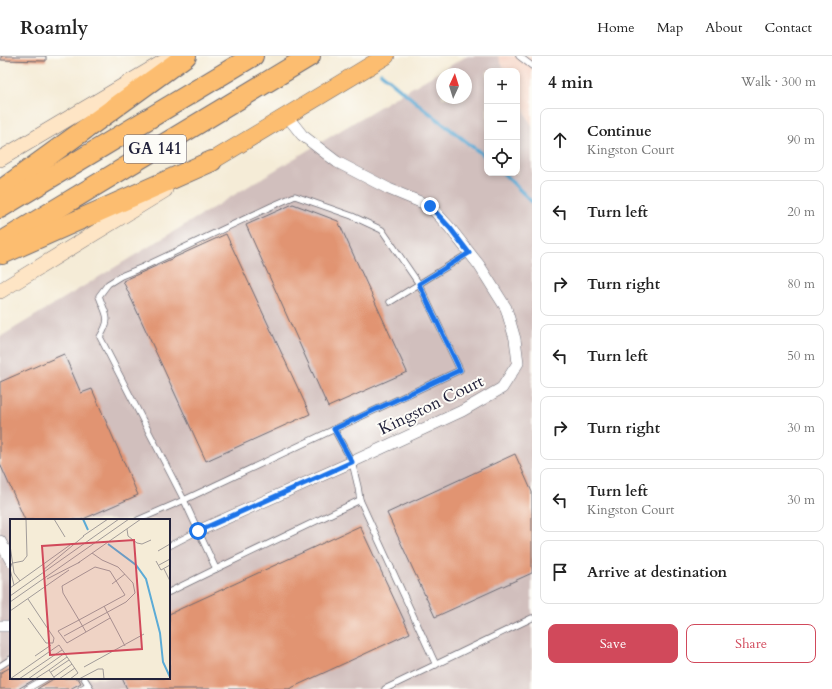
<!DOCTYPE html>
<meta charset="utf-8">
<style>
:root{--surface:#fff;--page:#f2f2f2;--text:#222;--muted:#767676;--line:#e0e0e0;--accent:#d1495b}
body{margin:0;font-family:Cardo,serif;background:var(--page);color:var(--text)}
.controls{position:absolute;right:12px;top:12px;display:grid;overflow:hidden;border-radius:8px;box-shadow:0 2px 6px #0003}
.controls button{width:36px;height:36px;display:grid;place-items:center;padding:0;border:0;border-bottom:1px solid var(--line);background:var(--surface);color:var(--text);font:20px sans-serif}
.compass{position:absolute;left:436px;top:12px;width:36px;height:36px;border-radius:50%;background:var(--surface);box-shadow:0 2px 6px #0003;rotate:4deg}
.stop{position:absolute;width:12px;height:12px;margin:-9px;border:3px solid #1a73e8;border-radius:50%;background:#fff}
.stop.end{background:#1a73e8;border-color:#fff;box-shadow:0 1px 4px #0008}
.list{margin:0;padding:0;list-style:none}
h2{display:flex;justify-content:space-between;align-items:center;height:52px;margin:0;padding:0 16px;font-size:17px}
h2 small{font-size:13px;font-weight:400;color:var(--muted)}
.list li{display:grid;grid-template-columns:26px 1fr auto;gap:12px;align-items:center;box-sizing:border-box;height:64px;margin:0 8px 8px;padding:0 8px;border:1px solid var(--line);border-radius:8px}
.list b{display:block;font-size:15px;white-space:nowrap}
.list p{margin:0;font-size:13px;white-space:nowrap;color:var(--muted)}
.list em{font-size:13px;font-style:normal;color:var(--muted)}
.actions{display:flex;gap:8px;padding:12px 16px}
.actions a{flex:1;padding:9px 0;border:1px solid var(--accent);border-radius:8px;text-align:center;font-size:14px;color:var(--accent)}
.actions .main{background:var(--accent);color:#fff}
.icon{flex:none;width:22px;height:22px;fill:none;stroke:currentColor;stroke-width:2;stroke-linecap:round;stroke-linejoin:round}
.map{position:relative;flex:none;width:532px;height:633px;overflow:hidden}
header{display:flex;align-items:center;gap:24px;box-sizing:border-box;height:56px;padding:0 20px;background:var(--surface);border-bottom:1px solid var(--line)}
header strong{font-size:19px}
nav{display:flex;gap:22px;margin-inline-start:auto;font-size:14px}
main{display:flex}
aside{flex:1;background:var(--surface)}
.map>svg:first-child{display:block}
.built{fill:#f6d2c3}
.industrial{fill:#d1bfbd;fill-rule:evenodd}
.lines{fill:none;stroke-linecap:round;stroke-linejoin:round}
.stream{stroke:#5cabd6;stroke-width:3.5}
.building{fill:#e19472}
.lane-casing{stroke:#6c6972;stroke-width:7}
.street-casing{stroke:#6c6972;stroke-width:12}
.secondary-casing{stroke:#6c6972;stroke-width:16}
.primary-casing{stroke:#6c6972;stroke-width:18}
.highway-casing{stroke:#6c6972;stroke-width:22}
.lane{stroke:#fff;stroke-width:5.5}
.street{stroke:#fff;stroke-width:11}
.secondary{stroke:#fee5c5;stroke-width:15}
.primary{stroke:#fcbd6f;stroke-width:17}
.highway{stroke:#fcbd6f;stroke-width:20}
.route{stroke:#1a73e8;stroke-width:5}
.labels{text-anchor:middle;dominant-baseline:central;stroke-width:4;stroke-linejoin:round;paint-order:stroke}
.shield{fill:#fdfcf7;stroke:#646373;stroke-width:1}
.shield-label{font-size:16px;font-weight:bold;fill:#22223b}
.street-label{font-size:17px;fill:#22223b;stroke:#fdfcf7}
.inset-river{fill:none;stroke:#5cabd6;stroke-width:2}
.inset-road{fill:none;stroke:#a19b99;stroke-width:1}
.view{fill:#d1495b;fill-opacity:0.15;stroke:#d1495b;stroke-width:2}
.inset-edge{fill:none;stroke:#22223b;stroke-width:2}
</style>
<header>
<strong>Roamly</strong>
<nav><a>Home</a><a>Map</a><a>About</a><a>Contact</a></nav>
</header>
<main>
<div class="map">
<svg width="532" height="633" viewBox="0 0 532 633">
<rect width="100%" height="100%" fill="#fdfcf7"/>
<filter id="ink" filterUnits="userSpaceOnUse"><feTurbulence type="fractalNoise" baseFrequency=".025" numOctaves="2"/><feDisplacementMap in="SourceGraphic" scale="8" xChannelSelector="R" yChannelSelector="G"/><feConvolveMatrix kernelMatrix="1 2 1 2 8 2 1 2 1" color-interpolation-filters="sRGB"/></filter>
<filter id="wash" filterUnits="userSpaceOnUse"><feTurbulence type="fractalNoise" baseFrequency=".012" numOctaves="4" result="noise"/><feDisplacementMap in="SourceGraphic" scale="16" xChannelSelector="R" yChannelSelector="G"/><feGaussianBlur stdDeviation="0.9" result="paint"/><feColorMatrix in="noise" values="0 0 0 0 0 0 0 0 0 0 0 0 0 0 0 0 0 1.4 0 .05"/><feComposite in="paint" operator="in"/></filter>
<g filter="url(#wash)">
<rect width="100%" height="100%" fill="#f5ecd7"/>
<!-- built -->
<polygon class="built" points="498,0 532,0 532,70 517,40 517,15 505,15"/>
<!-- industrial -->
<path class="industrial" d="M467,0H498L505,15H487V117H517V40L532,70V633H0V281L399,39ZM442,18H466V42H442ZM11,464H169V622H11Z"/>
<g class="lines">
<!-- stream -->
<g class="stream">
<polyline points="381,17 418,48 487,102"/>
<polyline points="503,117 532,146"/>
</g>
</g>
<g id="blocks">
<!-- building -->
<g class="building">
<polygon points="1,0 46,0 46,5 1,4"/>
<polygon points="293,148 338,165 407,316 328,351 246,169"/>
<polygon points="226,178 310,358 206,405 123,225"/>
<polygon points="64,298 81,337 92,333 138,439 81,464 25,464 0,408 0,326"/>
<polygon points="515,398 532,436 532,517 435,561 387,457"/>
<polygon points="360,470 410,577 289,633 127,633 122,622 169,622 169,558"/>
<polygon points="11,611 11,622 37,622 18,633 0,633 0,617"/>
<polygon points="55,622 78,622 81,627 70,633 37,633"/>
</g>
</g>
</g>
<g filter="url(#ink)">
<use href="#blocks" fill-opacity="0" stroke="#6c6972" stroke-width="1"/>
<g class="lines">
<defs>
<g id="lane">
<polyline points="519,0 532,10"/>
<polyline points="390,246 469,197"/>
<polyline points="334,373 352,406 358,431 360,444 436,609"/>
<path d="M138,464L184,444L100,281C112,261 106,260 99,240L108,228L121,220L143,211L272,150L295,140L352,160L382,174L419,228L460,314L184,444L216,513L169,536"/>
<polyline points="169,490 198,475"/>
<polyline points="216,513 360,444"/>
<polyline points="0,610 11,603"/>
<polyline points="84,622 91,633"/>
<polyline points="27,633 46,622"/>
<polyline points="81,633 88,629"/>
<polyline points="385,633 532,562"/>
</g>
<g id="street">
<polyline points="198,475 352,406 462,355 502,332 518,307 515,283 506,252 479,209 450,172 430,150 389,133 337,106 302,79 287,60"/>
<polyline points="0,485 11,505"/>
<polyline points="0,570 11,570"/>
</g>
<g id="secondary">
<polyline points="0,103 167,4"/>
<polyline points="0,235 165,134"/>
</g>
<polyline id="primary" points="212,105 386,0"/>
<g id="highway">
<polyline points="0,135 186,0"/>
<polyline points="0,152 253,0"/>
<polyline points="0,187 310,0"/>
<polyline points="2,198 212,105"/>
</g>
</defs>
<!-- lane casing -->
<use href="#lane" class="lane-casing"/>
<!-- street casing -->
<use href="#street" class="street-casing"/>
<!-- secondary casing -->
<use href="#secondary" class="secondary-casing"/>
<!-- primary casing -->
<use href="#primary" class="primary-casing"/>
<!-- highway casing -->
<use href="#highway" class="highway-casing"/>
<!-- lane -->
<use href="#lane" class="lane"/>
<!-- street -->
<use href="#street" class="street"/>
<!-- secondary -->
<use href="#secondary" class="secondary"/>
<!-- primary -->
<use href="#primary" class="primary"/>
<!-- highway -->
<use href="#highway" class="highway"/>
</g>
</g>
<g class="lines" filter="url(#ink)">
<!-- route -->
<polyline class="route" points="198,475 352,406 334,373 460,314 419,228 469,197 450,172 430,150"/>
</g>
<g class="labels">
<!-- shield labels -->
<rect class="shield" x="124" y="79" width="62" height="28" rx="3"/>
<g class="shield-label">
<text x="155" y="93">GA 141</text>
</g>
<!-- street labels -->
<g class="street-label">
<text transform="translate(431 349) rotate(-26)">Kingston Court</text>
</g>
</g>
<!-- overview -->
<g transform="translate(10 463)">
<rect width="160" height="160" fill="#f5ecd7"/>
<path class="inset-river" d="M73,0L78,11M98,25L126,46L136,60L150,114L153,143L160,158"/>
<path class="inset-road" d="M44,0L55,18M117,10L118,17L127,24L132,25L141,21M73,17L98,0M0,26L4,54L10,62M148,32L160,25M146,42L151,51L160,46M2,44L0,50L4,66M3,44L13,42L17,37L16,0M68,44L131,0M149,46L160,40M154,50L160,62M33,51L74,17M100,52L115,76L69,101L76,113L57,124L48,112L69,101L53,74L52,67L85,48L100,52M37,60L70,43M102,65L115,55M0,69L60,26M0,77L109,0M18,80L44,119L43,124H36L18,99M0,83L119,0M94,87L115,127M0,92L59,51M76,113L100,99M54,117L116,83L125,74L123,64L108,48L92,41L82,34M25,137L41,126M74,148L134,115M39,151L57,138M41,153L59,141M44,158L62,145M0,160L49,126L68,154L60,160M9,160L52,131M18,160L55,134M25,160L39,151L45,160M49,160L65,149M69,160L88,150H93L94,160"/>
<path class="view" d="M124,21L132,130L40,136L32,27Z"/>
<rect width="160" height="160" class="inset-edge"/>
</g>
</svg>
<div class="controls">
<button>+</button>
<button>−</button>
<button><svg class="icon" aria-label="locate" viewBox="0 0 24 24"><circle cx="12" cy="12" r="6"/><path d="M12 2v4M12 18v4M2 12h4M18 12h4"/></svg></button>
</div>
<svg class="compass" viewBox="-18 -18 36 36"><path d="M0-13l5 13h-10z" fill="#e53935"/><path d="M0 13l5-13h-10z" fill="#767676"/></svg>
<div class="stop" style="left:198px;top:475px"></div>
<div class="stop end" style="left:430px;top:150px"></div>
</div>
<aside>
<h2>4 min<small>Walk · 300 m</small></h2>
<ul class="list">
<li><svg class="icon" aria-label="ahead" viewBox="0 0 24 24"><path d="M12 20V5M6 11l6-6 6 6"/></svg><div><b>Continue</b><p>Kingston Court</p></div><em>90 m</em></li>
<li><svg class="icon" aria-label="left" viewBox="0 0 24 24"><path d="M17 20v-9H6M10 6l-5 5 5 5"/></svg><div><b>Turn left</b></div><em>20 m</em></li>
<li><svg class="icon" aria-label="right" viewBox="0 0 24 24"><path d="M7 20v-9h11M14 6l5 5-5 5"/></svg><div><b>Turn right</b></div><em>80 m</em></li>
<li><svg class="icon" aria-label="left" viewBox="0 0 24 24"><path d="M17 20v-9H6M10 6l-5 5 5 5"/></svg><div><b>Turn left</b></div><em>50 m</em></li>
<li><svg class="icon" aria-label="right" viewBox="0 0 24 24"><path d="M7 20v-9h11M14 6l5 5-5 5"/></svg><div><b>Turn right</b></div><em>30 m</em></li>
<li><svg class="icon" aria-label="left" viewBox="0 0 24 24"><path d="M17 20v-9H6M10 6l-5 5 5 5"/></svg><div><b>Turn left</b><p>Kingston Court</p></div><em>30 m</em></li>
<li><svg class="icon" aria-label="arrive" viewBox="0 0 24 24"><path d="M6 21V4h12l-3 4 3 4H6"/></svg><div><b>Arrive at destination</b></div></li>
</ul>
<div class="actions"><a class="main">Save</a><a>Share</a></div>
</aside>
</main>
